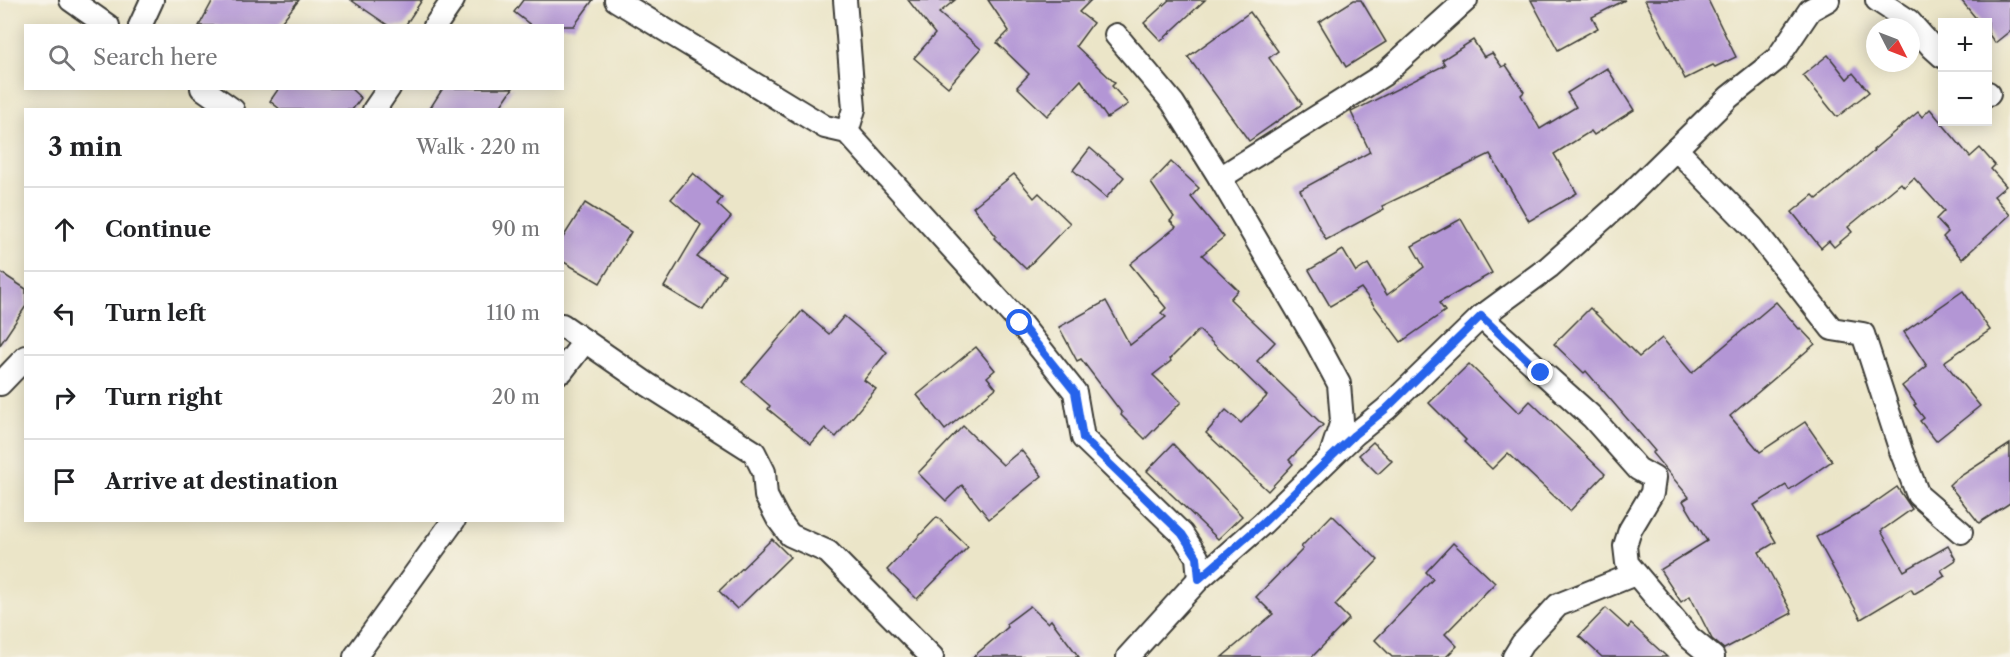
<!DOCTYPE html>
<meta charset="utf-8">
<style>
:root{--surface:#fff;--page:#f6f6f6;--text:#202124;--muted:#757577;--line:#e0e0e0}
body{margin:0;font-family:"Libre Caslon Text",serif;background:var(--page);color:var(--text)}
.controls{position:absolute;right:18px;top:18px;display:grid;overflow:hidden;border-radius:0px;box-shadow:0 3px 15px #0003}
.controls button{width:54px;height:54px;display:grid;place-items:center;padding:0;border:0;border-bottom:2px solid var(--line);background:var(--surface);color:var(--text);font:30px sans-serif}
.compass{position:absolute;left:1866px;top:18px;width:54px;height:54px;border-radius:50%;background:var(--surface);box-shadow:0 3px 15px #0003;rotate:132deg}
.stop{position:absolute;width:18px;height:18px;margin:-14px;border:4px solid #2563eb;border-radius:50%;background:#fff}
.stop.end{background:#2563eb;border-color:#fff;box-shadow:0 2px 6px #0008}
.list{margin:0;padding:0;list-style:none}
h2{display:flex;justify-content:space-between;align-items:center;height:78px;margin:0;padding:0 24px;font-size:26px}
h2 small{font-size:20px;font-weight:400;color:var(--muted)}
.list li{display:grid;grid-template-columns:39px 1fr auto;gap:18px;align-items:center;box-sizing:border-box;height:84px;padding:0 24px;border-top:2px solid var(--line)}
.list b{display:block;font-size:22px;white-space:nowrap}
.list em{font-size:20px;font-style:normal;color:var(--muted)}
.icon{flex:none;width:33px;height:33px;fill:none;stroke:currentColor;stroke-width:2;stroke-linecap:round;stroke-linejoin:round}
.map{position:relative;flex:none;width:2010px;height:657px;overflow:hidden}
.search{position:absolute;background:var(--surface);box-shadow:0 3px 15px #0003;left:24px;top:24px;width:540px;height:66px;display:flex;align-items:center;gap:15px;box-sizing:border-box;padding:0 21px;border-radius:0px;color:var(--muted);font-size:22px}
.panel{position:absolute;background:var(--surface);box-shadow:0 3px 15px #0003;left:24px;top:108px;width:540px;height:414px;border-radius:0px}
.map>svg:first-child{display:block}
.building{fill:#b396d5}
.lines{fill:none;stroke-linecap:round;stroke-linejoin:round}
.street-casing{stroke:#3b3a36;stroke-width:26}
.street{stroke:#fff;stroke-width:22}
.route{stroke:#2563eb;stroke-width:8}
</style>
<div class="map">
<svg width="2010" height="657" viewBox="0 0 2010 657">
<rect width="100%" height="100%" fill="#f7f3e8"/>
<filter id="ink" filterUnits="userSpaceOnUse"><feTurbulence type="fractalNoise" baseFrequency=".0167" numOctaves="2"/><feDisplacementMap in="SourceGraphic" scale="12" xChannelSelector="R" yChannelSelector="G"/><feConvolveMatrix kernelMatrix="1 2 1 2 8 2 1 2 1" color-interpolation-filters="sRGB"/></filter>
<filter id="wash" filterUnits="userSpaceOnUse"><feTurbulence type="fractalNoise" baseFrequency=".008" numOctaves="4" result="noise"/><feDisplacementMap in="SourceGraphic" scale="24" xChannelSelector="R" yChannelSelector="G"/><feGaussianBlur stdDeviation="1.35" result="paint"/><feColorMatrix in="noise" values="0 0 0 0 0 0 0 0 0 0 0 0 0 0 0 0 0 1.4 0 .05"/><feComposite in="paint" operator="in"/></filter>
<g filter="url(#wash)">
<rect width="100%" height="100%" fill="#ebe5c8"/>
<g id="blocks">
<!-- building -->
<g class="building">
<polygon points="213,0 299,0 278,26 199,26"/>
<polygon points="351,0 422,0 405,26 389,26"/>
<polygon points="523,0 593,0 574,26 532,26 514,12"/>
<polygon points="908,0 955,0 939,13 981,49 948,87 914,58 935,34"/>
<polygon points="988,0 1091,0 1079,12 1093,23 1076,46 1115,83 1112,86 1128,104 1107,118 1081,80 1047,116 1017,87 1029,74 997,43 1009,31"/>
<polygon points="1169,0 1205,0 1161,41 1144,23"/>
<polygon points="1354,0 1361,0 1386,42 1346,67 1319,22"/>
<polygon points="1531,0 1625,0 1592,17 1598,28 1558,50"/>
<polygon points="1645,0 1708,0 1736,57 1715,67 1713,65 1685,79"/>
<polygon points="1961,0 2010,0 2010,31 1995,43 1988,33 1988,22 1979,22"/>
<polygon points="1250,12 1278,51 1269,58 1302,104 1249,141 1188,57"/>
<polygon points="1473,40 1484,57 1492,53 1502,67 1506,65 1524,92 1521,95 1540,129 1576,107 1567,93 1607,68 1634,110 1594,135 1591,131 1554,154 1577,193 1529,221 1490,154 1382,206 1384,209 1326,240 1300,190 1370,152 1351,112 1445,65 1442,60"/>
<polygon points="1828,55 1847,79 1853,73 1869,92 1837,117 1803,75"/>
<polygon points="279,88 350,88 361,98 352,110 281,110 270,101"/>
<polygon points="443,88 513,88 498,110 429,110"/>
<polygon points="1930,109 1970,157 1980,148 1995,165 1991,169 2006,186 1994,196 2010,215 1962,259 1943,237 1948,232 1936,219 1944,211 1914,178 1904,187 1901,183 1848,227 1852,232 1834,247 1829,241 1821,248 1792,212 1813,195 1817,199 1874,151 1873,150 1918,112 1922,117"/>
<polygon points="1090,148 1124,177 1106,198 1073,170"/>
<polygon points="1171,162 1199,188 1191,197 1224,237 1202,255 1238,290 1230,299 1275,342 1257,361 1323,425 1289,460 1293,464 1268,491 1206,433 1226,410 1241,423 1267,396 1199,330 1170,359 1171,361 1153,375 1181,402 1145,439 1121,415 1122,413 1081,359 1077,361 1059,327 1106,301 1130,345 1166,317 1161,313 1166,308 1130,264 1176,227 1170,221 1174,217 1151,183"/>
<polygon points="693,173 722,198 717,204 731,217 697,257 725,274 703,310 664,287 701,225 671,199"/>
<polygon points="1014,174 1034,198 1039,193 1070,223 1026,269 994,238 996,236 973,207"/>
<polygon points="585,203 631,232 600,283 562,261 562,239"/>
<polygon points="1461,219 1492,273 1439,303 1445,311 1401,342 1361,288 1330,306 1309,270 1343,250 1356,272 1368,264 1387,295 1424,267 1412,246"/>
<polygon points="0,272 26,289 26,306 0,345"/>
<polygon points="1963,291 1990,330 1944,362 1980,406 1936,441 1920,421 1924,418 1914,405 1916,404 1902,386 1927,366 1904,332"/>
<polygon points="1776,302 1799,329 1800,328 1815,344 1730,416 1760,452 1805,422 1832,461 1789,490 1786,485 1754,505 1776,542 1759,552 1792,613 1724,649 1712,639 1690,596 1681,602 1660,570 1707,541 1683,501 1689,497 1652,453 1655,451 1586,371 1584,373 1554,344 1590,308 1639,357 1662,338 1692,373"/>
<polygon points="802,311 829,334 844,316 887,352 864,380 876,389 836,437 825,428 811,444 768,409 770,406 742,382"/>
<polygon points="976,347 995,370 987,377 996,388 945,430 917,395"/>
<polygon points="1469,364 1519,413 1530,401 1605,474 1570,511 1508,453 1492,469 1464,442 1466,440 1429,403"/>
<polygon points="963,426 1003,465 1021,450 1042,476 989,519 962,485 946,501 918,473"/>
<polygon points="1373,442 1392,461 1378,474 1359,455"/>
<polygon points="1173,444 1242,516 1218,539 1147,471"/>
<polygon points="2010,444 2010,503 1979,523 1949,485 1953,481"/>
<polygon points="1897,487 1912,509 1881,531 1904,571 1948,546 1956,560 1941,570 1945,576 1914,594 1911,589 1861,619 1816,537 1864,510"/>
<polygon points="1332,515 1378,560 1335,605 1349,619 1312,657 1222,657 1273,614 1256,597 1303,549 1301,547"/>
<polygon points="937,517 968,547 917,599 887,570"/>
<polygon points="772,539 790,557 737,609 719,591"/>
<polygon points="1453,543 1495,583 1445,634 1457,646 1446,657 1392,657 1375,640 1433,579 1426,572"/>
<polygon points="1030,606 1048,623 1051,620 1079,657 973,657 1008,627 1006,624"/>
<polygon points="1606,608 1628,628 1631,624 1667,657 1602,657 1579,636"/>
</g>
</g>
</g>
<g filter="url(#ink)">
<use href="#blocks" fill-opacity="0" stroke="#3b3a36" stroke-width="1.5"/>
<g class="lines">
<defs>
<g id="street">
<polyline points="71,0 108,26"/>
<polyline points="616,0 825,127 847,132 1020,323 1075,392 1083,438 1182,534 1197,557 1199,579"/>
<polyline points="845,0 854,109 847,132"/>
<polyline points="1877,0 1909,21 1932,47 1942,56"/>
<polyline points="140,26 152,0"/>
<polyline points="435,26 453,0"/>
<polyline points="1116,35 1173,103 1220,178 1317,343 1339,384 1342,421 1331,455"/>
<polyline points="202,88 233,110"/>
<polyline points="1988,93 1989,94"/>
<polyline points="374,110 389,88"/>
<polyline points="1676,149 1753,228 1832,329 1863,334 1901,451 1918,495 1961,532"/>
<polyline points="1220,178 1383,75 1466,0"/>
<polyline points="1481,317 1592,417 1638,469 1654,478 1652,493 1630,530 1625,546 1627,563 1690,638 1713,657"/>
<polyline points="562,325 647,384 754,452 764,472 766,496 778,519 790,535 828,552 932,657"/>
<polyline points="562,371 585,341"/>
<polyline points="0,384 26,357"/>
<polyline points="355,657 454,520"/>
<polyline points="1128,657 1199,579 1263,523 1354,435 1386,409 1481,317 1549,267 1625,199 1729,97 1777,59 1810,10 1828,0"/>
<polyline points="1514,657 1522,644 1558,605 1635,574"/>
</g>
</defs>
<!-- street casing -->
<use href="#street" class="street-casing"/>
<!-- street -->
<use href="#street" class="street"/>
</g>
</g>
<g class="lines" filter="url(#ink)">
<!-- route -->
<polyline class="route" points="1020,323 1075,392 1083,438 1182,534 1197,557 1199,579 1263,523 1354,435 1386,409 1481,316 1541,373"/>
</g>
</svg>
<div class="controls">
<button>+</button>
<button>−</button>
</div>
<svg class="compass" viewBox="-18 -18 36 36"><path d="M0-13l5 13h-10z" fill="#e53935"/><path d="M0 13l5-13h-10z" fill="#757577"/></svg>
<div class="stop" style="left:1020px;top:323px"></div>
<div class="stop end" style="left:1541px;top:373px"></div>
<div class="search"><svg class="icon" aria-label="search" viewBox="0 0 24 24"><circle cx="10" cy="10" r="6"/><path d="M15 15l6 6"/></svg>Search here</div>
<section class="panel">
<h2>3 min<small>Walk · 220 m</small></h2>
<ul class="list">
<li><svg class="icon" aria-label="ahead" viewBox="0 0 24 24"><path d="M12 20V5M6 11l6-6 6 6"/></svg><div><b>Continue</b></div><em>90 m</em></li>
<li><svg class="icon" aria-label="left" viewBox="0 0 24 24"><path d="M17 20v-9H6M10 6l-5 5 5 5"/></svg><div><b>Turn left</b></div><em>110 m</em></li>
<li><svg class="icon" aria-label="right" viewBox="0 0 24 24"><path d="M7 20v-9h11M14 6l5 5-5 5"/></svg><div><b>Turn right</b></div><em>20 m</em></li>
<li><svg class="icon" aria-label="arrive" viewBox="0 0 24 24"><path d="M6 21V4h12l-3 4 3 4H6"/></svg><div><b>Arrive at destination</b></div></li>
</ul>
</section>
</div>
